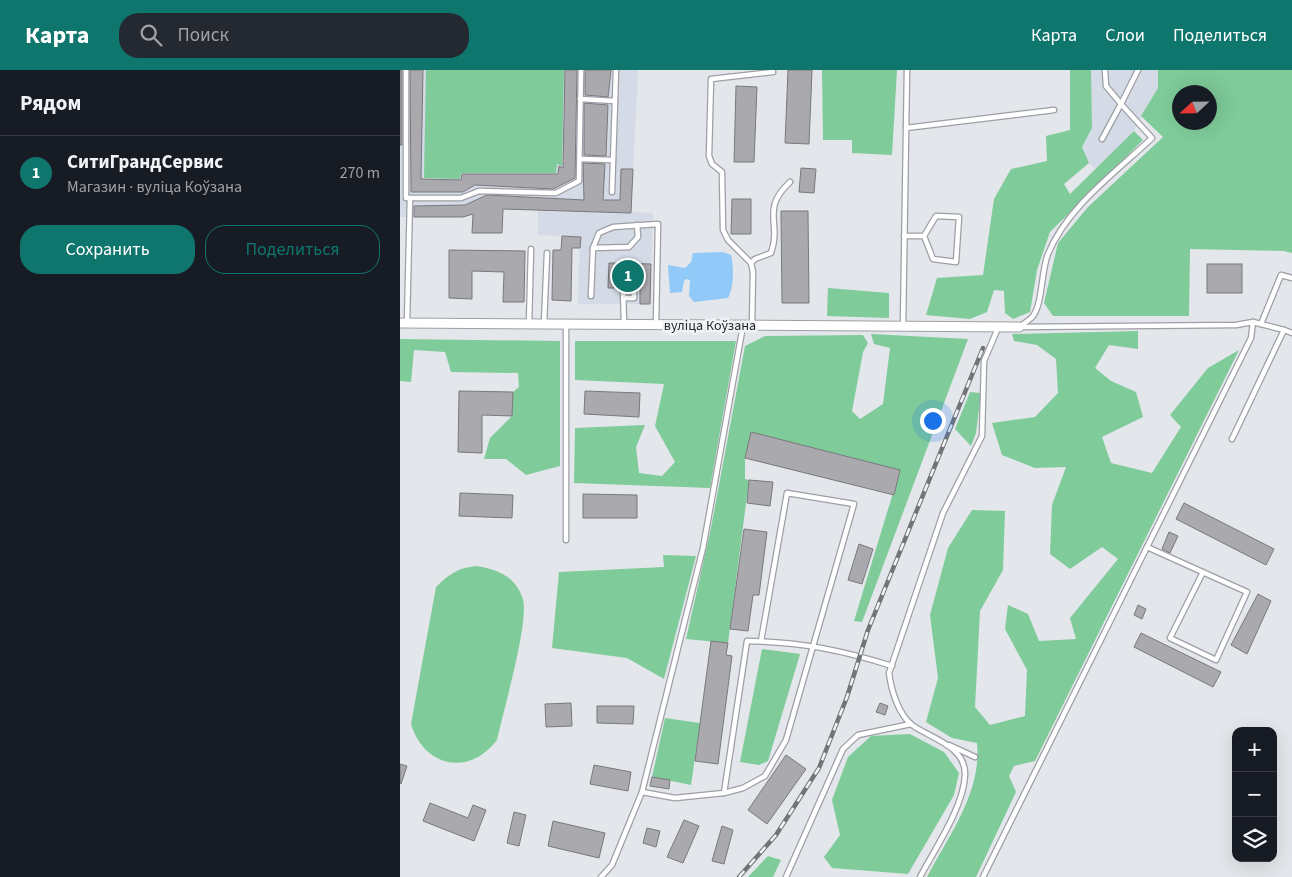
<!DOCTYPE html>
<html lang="ru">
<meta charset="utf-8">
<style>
:root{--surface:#171b24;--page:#242831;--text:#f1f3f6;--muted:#9ea1a6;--line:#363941;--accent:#0f766e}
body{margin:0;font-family:"Source Sans 3",sans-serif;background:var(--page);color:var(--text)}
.controls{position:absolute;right:15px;bottom:15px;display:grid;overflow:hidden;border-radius:10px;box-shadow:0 5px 20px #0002}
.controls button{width:45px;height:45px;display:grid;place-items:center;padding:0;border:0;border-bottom:1px solid var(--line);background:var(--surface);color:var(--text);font:25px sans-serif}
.compass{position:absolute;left:772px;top:15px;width:45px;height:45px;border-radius:50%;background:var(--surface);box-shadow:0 5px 20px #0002;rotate:248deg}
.you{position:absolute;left:532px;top:350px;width:18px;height:18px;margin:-12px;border:4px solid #fff;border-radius:50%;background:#1a73e8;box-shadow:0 0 0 8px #1a73e833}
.badge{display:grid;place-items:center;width:32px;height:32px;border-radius:50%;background:var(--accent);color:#fff;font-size:16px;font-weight:700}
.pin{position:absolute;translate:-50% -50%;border:2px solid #fff;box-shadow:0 1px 5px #0006}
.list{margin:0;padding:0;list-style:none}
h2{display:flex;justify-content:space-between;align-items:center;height:65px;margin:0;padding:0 20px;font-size:21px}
h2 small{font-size:16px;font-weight:400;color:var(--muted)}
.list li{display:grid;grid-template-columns:32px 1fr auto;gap:15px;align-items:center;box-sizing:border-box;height:75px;padding:0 20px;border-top:1px solid var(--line)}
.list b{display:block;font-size:19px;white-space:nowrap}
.list p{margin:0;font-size:16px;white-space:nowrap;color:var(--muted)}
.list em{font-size:16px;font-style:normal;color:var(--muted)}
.actions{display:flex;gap:10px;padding:15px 20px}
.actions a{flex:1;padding:11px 0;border:1px solid var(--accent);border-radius:20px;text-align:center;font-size:18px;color:var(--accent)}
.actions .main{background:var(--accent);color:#fff}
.icon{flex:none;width:28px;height:28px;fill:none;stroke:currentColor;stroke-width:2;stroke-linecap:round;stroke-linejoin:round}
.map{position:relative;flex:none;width:892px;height:807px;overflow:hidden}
header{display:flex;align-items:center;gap:30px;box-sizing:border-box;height:70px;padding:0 25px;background:var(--accent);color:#fff}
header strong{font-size:24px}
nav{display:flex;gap:28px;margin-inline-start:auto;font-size:18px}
.search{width:350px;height:45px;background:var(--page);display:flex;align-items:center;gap:12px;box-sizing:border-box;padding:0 18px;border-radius:20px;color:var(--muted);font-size:19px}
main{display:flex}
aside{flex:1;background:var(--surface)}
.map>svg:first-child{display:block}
.built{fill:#d4dae6}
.green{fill:#7fcb9a;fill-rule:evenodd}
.water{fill:#91c9f8}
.building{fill:#aaa9ae;stroke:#79787d}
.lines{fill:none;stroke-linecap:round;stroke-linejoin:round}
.lane-casing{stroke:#9d9fa4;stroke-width:7}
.street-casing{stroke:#9d9fa4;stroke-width:11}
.lane{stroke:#fff;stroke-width:4.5}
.street{stroke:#fff;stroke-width:9}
.rail-casing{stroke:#727477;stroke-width:4.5}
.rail{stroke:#f0f3f8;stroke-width:2.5;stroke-dasharray:8;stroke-linecap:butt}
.labels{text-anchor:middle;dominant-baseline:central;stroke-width:5;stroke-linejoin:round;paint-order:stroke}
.street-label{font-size:14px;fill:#27282a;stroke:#f0f3f8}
</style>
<header>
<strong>Карта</strong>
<div class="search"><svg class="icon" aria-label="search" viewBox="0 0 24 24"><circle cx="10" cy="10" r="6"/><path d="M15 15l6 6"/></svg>Поиск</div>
<nav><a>Карта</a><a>Слои</a><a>Поделиться</a></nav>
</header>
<main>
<aside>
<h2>Рядом<small></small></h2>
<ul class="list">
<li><span class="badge">1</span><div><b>СитиГрандСервис</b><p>Магазин · вуліца Коўзана</p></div><em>270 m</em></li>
</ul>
<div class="actions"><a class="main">Сохранить</a><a>Поделиться</a></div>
</aside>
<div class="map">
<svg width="892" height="807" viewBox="0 0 892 807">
<rect width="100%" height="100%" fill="#e3e6ea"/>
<!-- built -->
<g class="built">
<polygon points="0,0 238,0 231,142 253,143 250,234 178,234 180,167 138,165 138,140 88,139 63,147 0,147"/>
<polygon points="691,0 758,0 758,18 734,61 696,99 689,93 682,77 692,58"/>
</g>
<!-- green -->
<g class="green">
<polygon points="26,0 164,0 162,96 157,94 156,103 61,103 60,109 24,108"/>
<polygon points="422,0 497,0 492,85 452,83 452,70 423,70"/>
<polygon points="670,0 691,0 692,58 682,77 689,93 664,114 670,124 734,61 743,70 650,162 637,200 630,242 613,249 605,243 604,221 594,220 587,242 570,249 526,245 537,208 583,205 594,129 611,99 647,91 646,66 670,60"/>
<path d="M758,0H892V183L884,181L790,179L789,246H653L644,233L658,173L688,137L763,67L741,46L758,18ZM779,22H809V52H779Z"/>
<polygon points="428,218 489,223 489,248 427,246"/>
<path d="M738,261V279L709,275L695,298L711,311L736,322L743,347L702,367L711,393L752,403L781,357L770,345L808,298L839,280L635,691L614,696L609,706L616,722L576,807H527C549,765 582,722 577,673L552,668L526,652L538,608L530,545L548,478L572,440L605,441L603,500L580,541L575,637L590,655L625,646L627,600L605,559L608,535L628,544L639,571L676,569L670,548L718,489L702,477L670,499L650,484L652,435L666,397L635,398L602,385L592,353L635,347L658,323L656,289L637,275L614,271L612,264Z"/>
<polygon points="471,264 568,269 462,552 454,551 500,400 351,363 345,388 345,409 349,410 328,573 286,569 311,458 345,276 365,266 463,265 468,273 463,282 452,341 460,349 483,334 490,278 474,274"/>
<polygon points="0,269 160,271 160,396 126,405 106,389 84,389 90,368 112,346 113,322 119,317 118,303 51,302 45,282 14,280 11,312 0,311"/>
<polygon points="175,271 336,271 310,418 174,413 175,358 245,355 236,377 239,403 262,406 275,392 255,356 264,314 175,310"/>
<polygon points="570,322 581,323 576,363 571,376 555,359"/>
<polygon points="263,485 296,486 264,609 227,588 152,578 159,502 264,497"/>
<path d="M76,496C97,499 117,507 123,530C129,553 103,642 97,670C69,707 24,697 11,654L36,517C49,504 58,498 76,496Z"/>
<polygon points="362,579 400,584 368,691 359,695 340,692"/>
<polygon points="265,648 300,653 291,715 252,707"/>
<polygon points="510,664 544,682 559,703 554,725 508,804 432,798 424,787 440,765 432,730 448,687 471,666"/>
<polygon points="368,786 381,790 373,807 348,807"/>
</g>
<!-- water -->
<path class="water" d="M323,182L331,185C334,197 334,217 328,228L294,232L289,226L290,210L286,209L284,211L282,222L270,223L268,195L285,198L291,192L293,183Z"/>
<!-- building -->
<g class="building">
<rect x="0" y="0" width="2" height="75"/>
<polygon points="10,0 23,0 21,109 61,110 62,104 158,104 159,96 163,98 165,0 177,0 175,108 153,119 75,115 63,122 11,122"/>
<polygon points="185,0 211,0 208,27 185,25"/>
<polygon points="388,0 412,0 409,74 385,73"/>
<polygon points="336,16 357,17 354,92 334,92"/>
<polygon points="184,33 208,35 206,86 184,85"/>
<polygon points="183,93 205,94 203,130 220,130 221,99 233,99 231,143 103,139 102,163 72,163 73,144 63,147 14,147 14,136 65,135 87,125 184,130"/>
<polygon points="401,98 416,99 414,123 399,122"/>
<polygon points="332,129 351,129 351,164 331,164"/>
<polygon points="381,141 408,141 409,233 382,233"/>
<polygon points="162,166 181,167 180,178 172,178 171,231 152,230 153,180 161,180"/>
<polygon points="49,180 125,181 124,232 103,232 104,202 72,201 72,229 49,228"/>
<polygon points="209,193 251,194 250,234 240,234 240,218 236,214 232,215 230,218 223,214 219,218 208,218"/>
<rect x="807" y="194" width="35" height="29"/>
<polygon points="59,321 113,322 112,346 82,345 82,383 58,382"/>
<polygon points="185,321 240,323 239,347 184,344"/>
<polygon points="351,362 500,400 494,425 345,388"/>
<polygon points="349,410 373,412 370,436 347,433"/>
<polygon points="60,423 113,425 112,448 59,446"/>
<polygon points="183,424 237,425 237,448 183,448"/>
<polygon points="784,433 874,479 866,495 776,449"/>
<polygon points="344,459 367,462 359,525 353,525 348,561 330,559"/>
<polygon points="769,462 778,466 770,483 762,479"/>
<polygon points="459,474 473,479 462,514 448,510"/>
<polygon points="858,524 871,531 847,584 831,575"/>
<polygon points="738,535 746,539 742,549 734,545"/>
<polygon points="741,563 821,602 813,617 734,577"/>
<polygon points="311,571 328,573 326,585 332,586 318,694 295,691"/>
<polygon points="171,633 172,656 146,657 145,634"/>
<polygon points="480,633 488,636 485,645 476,642"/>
<polygon points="197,636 234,636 233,654 197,653"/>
<polygon points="386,685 406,699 367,754 348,740"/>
<polygon points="0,694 7,696 1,714 0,713"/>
<polygon points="194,695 231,702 228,721 190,714"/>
<polygon points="252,707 270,710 269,719 250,716"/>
<polygon points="30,733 68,748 73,735 86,740 74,771 23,751"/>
<polygon points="114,742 126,745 119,776 107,773"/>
<polygon points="284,750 299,756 283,793 267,787"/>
<polygon points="153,751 205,763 199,788 148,776"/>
<polygon points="322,756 333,760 324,794 312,791"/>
<polygon points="247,758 260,761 256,777 243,773"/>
</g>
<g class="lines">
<defs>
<g id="lane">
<polyline points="6,0 6,128 61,128 79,121 156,123 179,111 181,0"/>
<polyline points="180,29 215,31 216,0"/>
<polyline points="506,58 654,40"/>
<polyline points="702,69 721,34 706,16 705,0"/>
<polyline points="180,89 213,90"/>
<polyline points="212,122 215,31"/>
<polyline points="504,166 524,166 533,189 556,192 559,147 536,146 524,166"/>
<polyline points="193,178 229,177 238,167 237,155"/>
<path d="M351,193L355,189L371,183C382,152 360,140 390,112"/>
<polyline points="223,218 224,254"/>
<polyline points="191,226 193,178 199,163 213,157 258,154 256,254"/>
<polyline points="223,228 234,228 234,218"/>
<polyline points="7,253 10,128"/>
<polyline points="129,254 131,179"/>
<polyline points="144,254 147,183"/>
<polyline points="861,254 881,205 892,208"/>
<polyline points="166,255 166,470"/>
<polyline points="352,255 353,202 351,193 328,170 323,160 322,102 312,94 309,86 311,9 373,2"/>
<polyline points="503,256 507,0"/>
<path d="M621,256C624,253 630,250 633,246C643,232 641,201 648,184C667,137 716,102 752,68L721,34L738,0"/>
<polyline points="619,257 836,255 853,252 851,268 747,477 847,522 816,590 770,568 803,502"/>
<polyline points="884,260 892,263"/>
<polyline points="832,369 884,260 853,252"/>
<polyline points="549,675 575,687"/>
<path d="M242,722L275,728L324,723L347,571C400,572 442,580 492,596"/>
<polyline points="324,723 343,718 365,706 386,670 454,434 387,423 361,571"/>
<polyline points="201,807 212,795 242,722 303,478 343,256"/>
<polyline points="386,807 443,679 458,665 511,654"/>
<path d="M520,807C535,779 564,736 565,705C566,676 530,668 512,655C498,644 491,619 489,603L543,443L582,366L584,291L598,258"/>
<polyline points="583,807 747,477"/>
</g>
<polyline id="street" points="0,253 619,257"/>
</defs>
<!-- lane casing -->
<use href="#lane" class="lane-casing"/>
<!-- street casing -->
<use href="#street" class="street-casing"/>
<!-- lane -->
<use href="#lane" class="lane"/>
<!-- street -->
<use href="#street" class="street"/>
<defs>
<polyline id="rail" points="339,807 376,765 419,698 447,627 468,560 583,278"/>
</defs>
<!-- rail casing -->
<use href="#rail" class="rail-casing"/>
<!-- rail -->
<use href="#rail" class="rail"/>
</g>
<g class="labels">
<!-- street labels -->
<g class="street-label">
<text x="310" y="256">вуліца Коўзана</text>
</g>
</g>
</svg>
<div class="controls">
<button>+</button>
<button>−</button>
<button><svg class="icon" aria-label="layers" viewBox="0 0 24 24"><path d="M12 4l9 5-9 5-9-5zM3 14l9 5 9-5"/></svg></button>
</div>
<svg class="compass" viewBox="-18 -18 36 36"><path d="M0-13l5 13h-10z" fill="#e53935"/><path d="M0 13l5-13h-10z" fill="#9ea1a6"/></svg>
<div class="you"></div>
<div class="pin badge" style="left:228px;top:206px">1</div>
</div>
</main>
